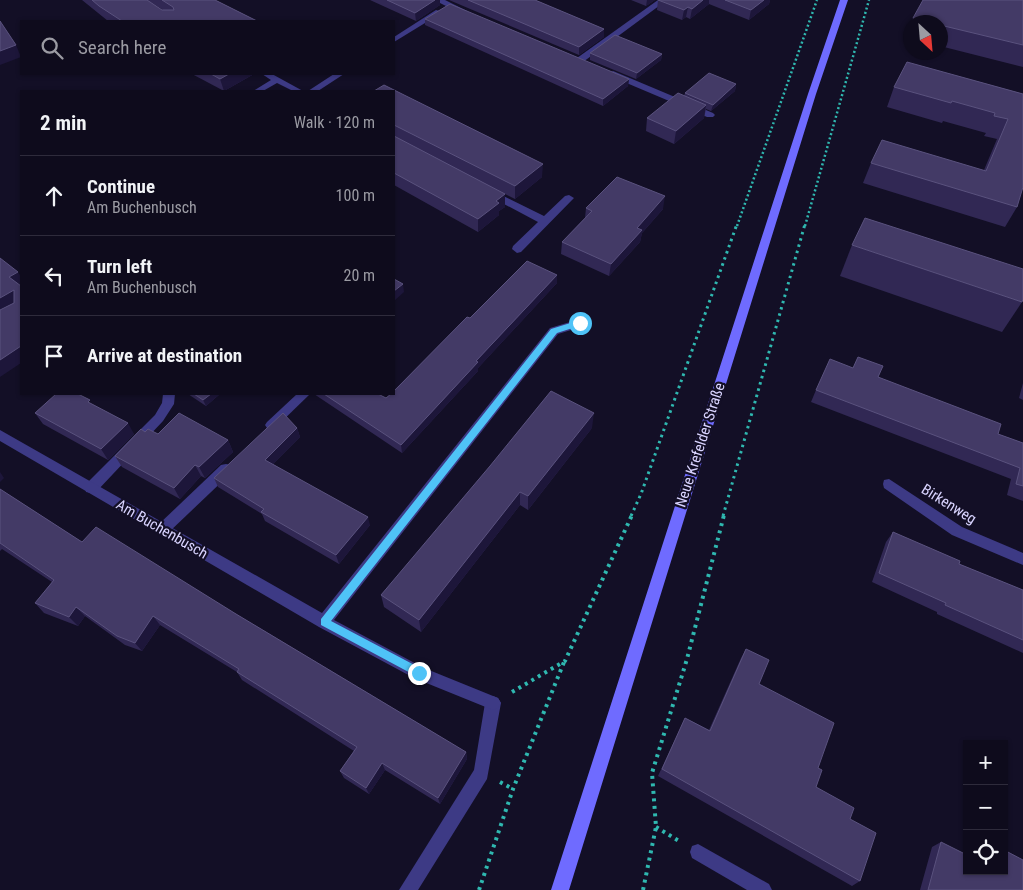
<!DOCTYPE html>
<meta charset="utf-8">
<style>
:root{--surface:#0e0b1c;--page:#171425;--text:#f1f3f6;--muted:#9b9ba3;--line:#2e2b3b}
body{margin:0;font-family:"Roboto Condensed",sans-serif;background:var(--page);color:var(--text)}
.controls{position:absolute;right:15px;bottom:15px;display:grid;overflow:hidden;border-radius:0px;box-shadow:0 1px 4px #0004}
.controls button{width:45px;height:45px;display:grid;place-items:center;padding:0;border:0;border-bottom:1px solid var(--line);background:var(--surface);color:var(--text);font:25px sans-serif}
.compass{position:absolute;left:903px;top:15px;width:45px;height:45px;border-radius:50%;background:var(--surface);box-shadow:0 1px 4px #0004;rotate:154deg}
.stop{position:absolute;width:15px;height:15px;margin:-11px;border:4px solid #4fc3f7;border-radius:50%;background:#fff}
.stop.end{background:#4fc3f7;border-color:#fff;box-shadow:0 1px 5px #0008}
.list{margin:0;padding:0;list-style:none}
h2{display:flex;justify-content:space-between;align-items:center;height:65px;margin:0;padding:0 20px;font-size:21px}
h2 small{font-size:16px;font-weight:400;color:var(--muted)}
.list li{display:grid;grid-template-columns:32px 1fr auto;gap:15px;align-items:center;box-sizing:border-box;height:80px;padding:0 20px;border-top:1px solid var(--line)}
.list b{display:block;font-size:19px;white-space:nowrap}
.list p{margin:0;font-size:16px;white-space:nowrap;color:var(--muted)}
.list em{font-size:16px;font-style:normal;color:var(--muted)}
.icon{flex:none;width:28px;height:28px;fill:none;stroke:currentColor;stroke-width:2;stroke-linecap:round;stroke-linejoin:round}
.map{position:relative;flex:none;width:1023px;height:890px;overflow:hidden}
.search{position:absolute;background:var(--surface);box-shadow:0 1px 4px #0004;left:20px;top:20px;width:375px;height:55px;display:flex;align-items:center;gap:12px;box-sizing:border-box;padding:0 18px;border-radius:0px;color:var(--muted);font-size:19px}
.panel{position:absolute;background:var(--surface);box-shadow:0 1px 4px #0004;left:20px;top:90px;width:375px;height:305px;border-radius:0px}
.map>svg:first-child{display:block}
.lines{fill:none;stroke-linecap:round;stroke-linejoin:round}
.path-far2{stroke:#2fb8b0;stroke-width:2.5;stroke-dasharray:2 2.5;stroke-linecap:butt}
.path-far1{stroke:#2fb8b0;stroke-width:3;stroke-dasharray:2.5 4;stroke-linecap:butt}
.path{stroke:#2fb8b0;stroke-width:4;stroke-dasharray:3 4.5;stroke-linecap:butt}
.service{fill:#3d3a85;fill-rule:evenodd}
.minor{fill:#3d3a85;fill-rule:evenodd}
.secondary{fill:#6f6bff;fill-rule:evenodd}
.wall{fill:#312854}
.shaded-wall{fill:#1d163a}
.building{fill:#433a66;stroke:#5a527e}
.route{fill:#4fc3f7}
.labels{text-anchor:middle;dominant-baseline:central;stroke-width:4.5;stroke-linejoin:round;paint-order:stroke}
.street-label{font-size:15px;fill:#d9d4ff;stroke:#130f26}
</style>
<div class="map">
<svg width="1023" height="890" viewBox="0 0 1023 890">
<rect width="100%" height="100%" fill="#130f26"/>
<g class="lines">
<!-- path-far2 -->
<g class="path-far2">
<polyline points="737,226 817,0"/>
<polyline points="805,226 869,0"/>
</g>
<!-- path-far1 -->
<g class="path-far1">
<polyline points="631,516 641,494 737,224"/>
<polyline points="723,516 805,224"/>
</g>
<!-- path -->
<g class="path">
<polyline points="512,692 565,661 632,515"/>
<polyline points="500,782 513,789"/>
<polyline points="656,827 679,841"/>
<polyline points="479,890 513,789 564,662"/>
<polyline points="643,890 656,827 652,773 687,659 724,515"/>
</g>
<!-- service -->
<g class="service">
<polygon points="163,394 175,394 174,404 163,421 96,492 91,493 86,492 85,488 86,484 155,415 162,403"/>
<polygon points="297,394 310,394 275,428 267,428 265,425 267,422"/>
<polygon points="226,464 231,465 232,469 231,473 168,533 163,535 158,533 156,529 158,525 221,465"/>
<polygon points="493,696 498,698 501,703 487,779 418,890 399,890 474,770 485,703 488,698"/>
</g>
<!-- minor -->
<g class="minor">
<polygon points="434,0 445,0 467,11 460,13"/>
<polygon points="658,0 667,0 583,62 577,62 577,58"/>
<polygon points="436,10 443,12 394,42 394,37"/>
<polygon points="613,71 713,113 715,115 713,117 707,117 610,76 609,74"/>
<polygon points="262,74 272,74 303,91 293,91 277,83 263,91 253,91 271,80"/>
<polygon points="334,74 344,74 318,91 308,91"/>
<polygon points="491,190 544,216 565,196 569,195 574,198 521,252 517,253 512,249 513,246 538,222 487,195 487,191"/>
<polygon points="580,319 584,320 586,323 584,326 558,334 334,620 424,668 498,698 501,703 498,708 493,710 414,678 319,627 0,441 0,430 322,613 550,328"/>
<polygon points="889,479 962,527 1023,553 1023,565 952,535 884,488 883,484 884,480"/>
<polygon points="698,844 769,884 772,890 747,890 692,858 690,852 692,846"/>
</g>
<!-- secondary -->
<polygon class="secondary" points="840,0 848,0 816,94 569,890 551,890 808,94"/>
</g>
<!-- wall -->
<g class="wall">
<polygon points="82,0 147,0 162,10 163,10 147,0 215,0 257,21 108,21"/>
<polygon points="370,0 440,0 440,5 416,21"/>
<polygon points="449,0 535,0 604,29 604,37 579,55"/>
<polygon points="631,0 655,0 646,6"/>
<polygon points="658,0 770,0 769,4 749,20 709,4 690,19 686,17 682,20 657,10"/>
<polygon points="1023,0 1023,67 940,46 940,22 911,22 913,18"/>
<polygon points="425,19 629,79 628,86 603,106 425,25"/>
<polygon points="910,24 910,39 905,37"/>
<polygon points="590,53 662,54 661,60 636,79 590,60"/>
<polygon points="192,74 254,74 224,91"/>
<polygon points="736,84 735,91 711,111 706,109 704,118 674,144 646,131 647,118 684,96 685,93"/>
<polygon points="894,87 1023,94 1017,207 1005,227 863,183 871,163 984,170 997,139 984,136 986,133 943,121 942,123 887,107"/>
<polygon points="394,91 542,177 515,199 485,184 505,194 505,207 499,211 499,215 478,232 394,185"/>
<polygon points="586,208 663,209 642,233 640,242 609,276 561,254 562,242 585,218"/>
<polygon points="852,245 1022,302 1002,332 840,276"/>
<polygon points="557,275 557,283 478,368 478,371 402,453 314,394 378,394 386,398 470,318"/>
<polygon points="858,357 878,377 998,434 1023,443 1023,501 1007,495 1011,479 811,402 816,390 853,368"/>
<polygon points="1023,383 1023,400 1019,398"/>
<polygon points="188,394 220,394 206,406"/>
<polygon points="93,405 134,434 108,460 43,424 35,413"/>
<polygon points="297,428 300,437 273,464 370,525 339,564 265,521 262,514 218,487 214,478"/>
<polygon points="592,428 528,510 520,505 421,632 384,607 381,595"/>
<polygon points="145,432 158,434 228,440 233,452 205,478 201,476 180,499 122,467 115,456"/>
<polygon points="0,489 82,542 236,614 466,752 467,759 440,804 385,770 369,794 344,778 340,771 354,751 242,680 237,672 160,625 142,651 125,645 85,616 78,626 44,613 35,603 52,582 2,549 0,551"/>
<polygon points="893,532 959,564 1023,590 1023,653 937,614 937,612 872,582 886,542"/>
<polygon points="746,649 759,684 818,768 816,787 850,819 860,881 852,886 658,776 685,718 709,730 741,658"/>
<polygon points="941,842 967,871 1004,871 1023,890 920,890 932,847"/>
</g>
<!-- shaded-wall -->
<g class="shaded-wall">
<polygon points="435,0 440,0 440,5 416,21 415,13"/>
<polygon points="647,0 655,0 646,6"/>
<polygon points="703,0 709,0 709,4 690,19 692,9"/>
<polygon points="764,0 770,0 769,4 749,20 751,10"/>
<polygon points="688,7 686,17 682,20 684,10"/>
<polygon points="604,29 604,37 579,55 579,47"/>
<polygon points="16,45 21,57 0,65 0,51"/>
<polygon points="662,54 661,60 636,79 637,73"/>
<polygon points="229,74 254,74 224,91 220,79"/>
<polygon points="629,79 628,86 603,106 603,99"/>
<polygon points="736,84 735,91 711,111 713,105"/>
<polygon points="706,105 704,118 674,144 676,131"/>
<polygon points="543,164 542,177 515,199 515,186"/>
<polygon points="505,194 505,207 499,211 499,215 478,232 478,219 496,201"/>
<polygon points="665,196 663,209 642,233 640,242 609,276 611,264 637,228"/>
<polygon points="18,272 21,277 21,286 9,277"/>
<polygon points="557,275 557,283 478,368 478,371 402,453 401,445 476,361"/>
<polygon points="403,284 404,292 394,301 394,291"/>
<polygon points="14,290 21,302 0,314 0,298"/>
<polygon points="21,346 21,363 0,377 0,360"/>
<polygon points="211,394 220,394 206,406 203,400"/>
<polygon points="594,413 592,428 528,510 528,496"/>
<polygon points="128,423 134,434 108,460 101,449"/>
<polygon points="297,428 300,437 268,469 265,460"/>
<polygon points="228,440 233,452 205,478 199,467"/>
<polygon points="195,465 201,476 180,499 174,488"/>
<polygon points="0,472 4,478 0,482"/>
<polygon points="520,492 520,505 421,632 419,620"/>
<polygon points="368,517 370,525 339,564 336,555"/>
<polygon points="76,607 85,616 78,626 69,617"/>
<polygon points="153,616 160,625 142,651 135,643"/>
<polygon points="466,752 467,759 440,804 438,798"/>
<polygon points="382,763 385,770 369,794 366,788"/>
</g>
<!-- building -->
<g class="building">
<polygon points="92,0 147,0 162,10 174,10 173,7 162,0 215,0 257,21 122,21 99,6"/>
<polygon points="387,0 435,0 415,13"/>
<polygon points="468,0 535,0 604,29 579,47"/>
<polygon points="658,0 703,0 692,9 688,7 684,10"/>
<polygon points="725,0 764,0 751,10"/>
<polygon points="923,0 1023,0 1023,45 940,25 940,22 931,22 913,18"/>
<polygon points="450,4 629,79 603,99 425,19"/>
<polygon points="0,21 16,45 0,51"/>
<polygon points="615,35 662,54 637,73 590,53"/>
<polygon points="907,62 1023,94 1023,187 1017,207 871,163 882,140 986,171 1008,119 994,116 995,113 952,101 951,103 894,87"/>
<polygon points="709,73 736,84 713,105 685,93"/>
<polygon points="211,74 229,74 220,79"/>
<polygon points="384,85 543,164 515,186 394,125 394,91 374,91"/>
<polygon points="678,93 706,105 676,131 647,118"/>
<polygon points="394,136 505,194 496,201 499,203 478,219 394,173"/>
<polygon points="617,177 665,196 637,228 642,230 611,264 562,242 592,211 586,208"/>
<polygon points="865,218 1023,269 1023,299 1022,302 852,245"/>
<polygon points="0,258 18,272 9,277 21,286 21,346 0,360 0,310 14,303 14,290 0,298"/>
<polygon points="527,261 557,275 476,361 478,362 401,445 324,394 378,394 386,398 391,394 394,394 394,391 467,317 470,318"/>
<polygon points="394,279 403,284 394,291"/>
<polygon points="858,357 883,366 878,377 1001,424 998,434 1023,443 1023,486 1016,484 1020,468 816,390 830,359 853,368"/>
<polygon points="551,391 594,413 528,496 520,492 419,620 381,595 490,466"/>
<polygon points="56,394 78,394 90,400 88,402 128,423 101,449 35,413"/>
<polygon points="194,394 211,394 203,400"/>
<polygon points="179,413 228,440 199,467 195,465 174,488 115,456 141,429 145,432 148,429 158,434"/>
<polygon points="283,413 297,428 265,460 368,517 336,555 261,512 264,509 214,478"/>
<polygon points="0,489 82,542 96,527 236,614 466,752 438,798 382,763 366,788 340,771 357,747 237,672 239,669 153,616 135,643 117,636 76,607 69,617 35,603 54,580 0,543"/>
<polygon points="893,532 960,561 959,564 1023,590 1023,640 945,605 946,603 879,573"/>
<polygon points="746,649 769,660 759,684 834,723 818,768 822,770 816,787 854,808 850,819 876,833 860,881 662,769 685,718 710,731"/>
<polygon points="941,842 967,855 967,871 1004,871 1004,850 1023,860 1023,890 928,890"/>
</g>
<!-- route -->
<polygon class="route" points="580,320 583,323 582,325 557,333 331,621 422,669 422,676 416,676 321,625 321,619 551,329"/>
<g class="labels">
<!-- street labels -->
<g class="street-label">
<text transform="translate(700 445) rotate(-72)">Neue Krefelder Straße</text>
<text transform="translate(949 504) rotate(32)">Birkenweg</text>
<text transform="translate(162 529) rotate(30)">Am Buchenbusch</text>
</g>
</g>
</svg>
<div class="controls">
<button>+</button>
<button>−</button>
<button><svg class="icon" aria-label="locate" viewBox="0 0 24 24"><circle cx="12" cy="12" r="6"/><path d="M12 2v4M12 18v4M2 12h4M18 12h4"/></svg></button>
</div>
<svg class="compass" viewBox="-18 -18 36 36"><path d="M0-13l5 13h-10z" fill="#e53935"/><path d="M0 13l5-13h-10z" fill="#9b9ba3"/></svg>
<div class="stop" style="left:580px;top:323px"></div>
<div class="stop end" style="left:419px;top:673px"></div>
<div class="search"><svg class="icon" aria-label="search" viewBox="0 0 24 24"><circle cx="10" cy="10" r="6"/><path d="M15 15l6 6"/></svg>Search here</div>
<section class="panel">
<h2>2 min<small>Walk · 120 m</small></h2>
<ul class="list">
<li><svg class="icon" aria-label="ahead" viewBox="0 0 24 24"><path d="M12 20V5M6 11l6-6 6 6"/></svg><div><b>Continue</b><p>Am Buchenbusch</p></div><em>100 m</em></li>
<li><svg class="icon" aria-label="left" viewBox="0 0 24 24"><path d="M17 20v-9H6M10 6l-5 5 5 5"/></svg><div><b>Turn left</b><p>Am Buchenbusch</p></div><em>20 m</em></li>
<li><svg class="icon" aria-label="arrive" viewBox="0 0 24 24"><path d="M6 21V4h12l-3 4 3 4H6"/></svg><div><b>Arrive at destination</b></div></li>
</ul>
</section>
</div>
